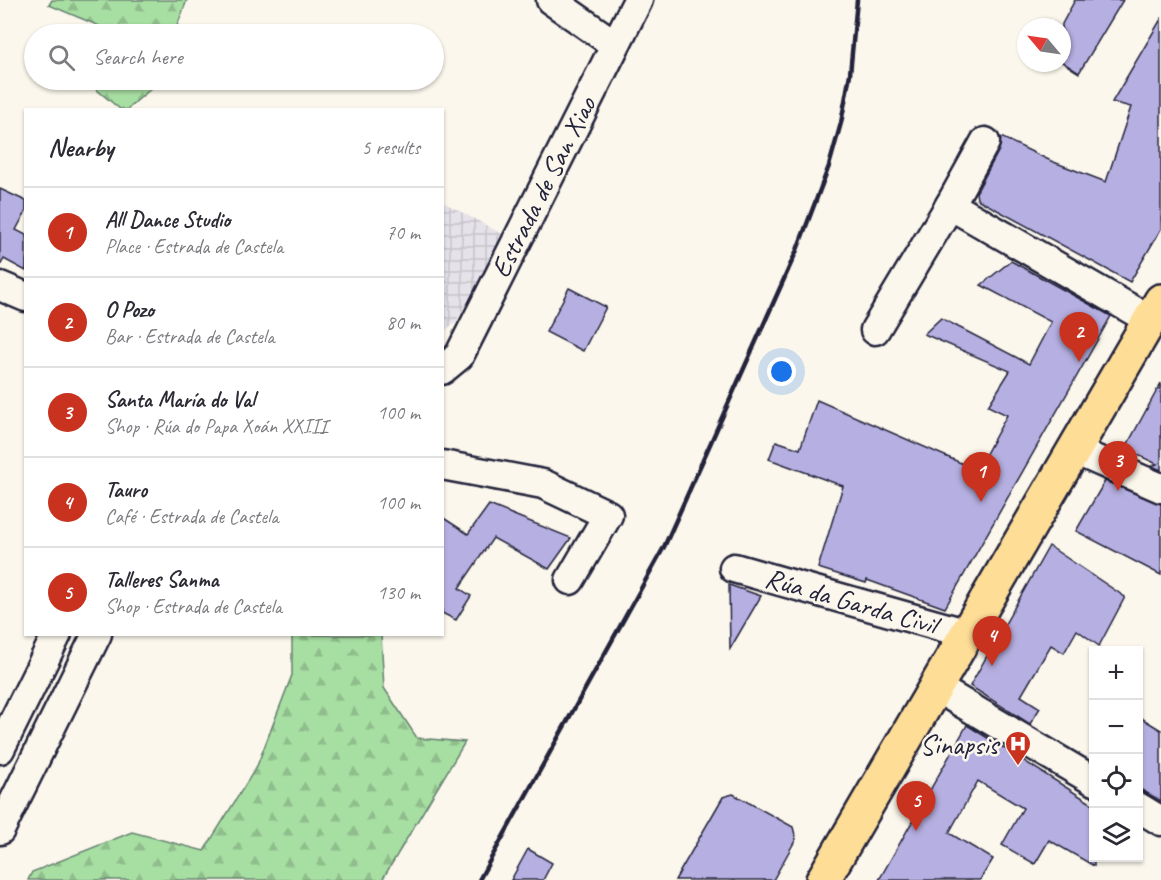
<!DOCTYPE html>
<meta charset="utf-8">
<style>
:root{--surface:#fff;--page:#f7f7f7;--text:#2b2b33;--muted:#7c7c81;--line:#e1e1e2;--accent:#c8321e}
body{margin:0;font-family:Caveat,sans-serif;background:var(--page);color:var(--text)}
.controls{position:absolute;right:18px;bottom:18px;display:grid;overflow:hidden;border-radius:0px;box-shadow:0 2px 4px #0004}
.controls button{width:54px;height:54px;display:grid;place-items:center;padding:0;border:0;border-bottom:2px solid var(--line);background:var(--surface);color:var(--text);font:30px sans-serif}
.compass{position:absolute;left:1017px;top:18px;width:54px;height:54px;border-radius:50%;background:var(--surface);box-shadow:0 2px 4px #0004;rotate:299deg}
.you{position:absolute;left:782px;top:372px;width:21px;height:21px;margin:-15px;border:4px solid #fff;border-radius:50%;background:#1a73e8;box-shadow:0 0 0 9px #1a73e833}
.badge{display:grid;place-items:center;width:39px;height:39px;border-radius:50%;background:var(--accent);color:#fff;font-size:20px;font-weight:700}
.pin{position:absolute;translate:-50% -50px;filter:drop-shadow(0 2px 3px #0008)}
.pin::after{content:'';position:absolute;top:32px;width:21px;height:18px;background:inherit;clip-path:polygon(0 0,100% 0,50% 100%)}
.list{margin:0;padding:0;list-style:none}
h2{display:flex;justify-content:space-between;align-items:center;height:78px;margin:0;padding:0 24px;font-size:26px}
h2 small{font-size:20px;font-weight:400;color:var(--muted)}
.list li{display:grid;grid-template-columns:39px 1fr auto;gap:18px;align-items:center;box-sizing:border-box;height:90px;padding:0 24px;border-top:2px solid var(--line)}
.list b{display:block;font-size:22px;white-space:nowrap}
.list p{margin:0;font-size:20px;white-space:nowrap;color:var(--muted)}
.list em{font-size:20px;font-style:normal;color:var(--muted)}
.icon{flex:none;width:33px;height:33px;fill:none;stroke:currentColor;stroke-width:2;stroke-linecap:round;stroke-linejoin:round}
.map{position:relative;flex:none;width:1161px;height:880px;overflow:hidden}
.search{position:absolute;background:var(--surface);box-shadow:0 2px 4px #0004;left:24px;top:24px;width:420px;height:66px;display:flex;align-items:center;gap:15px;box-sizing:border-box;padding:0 21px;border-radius:33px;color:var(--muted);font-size:22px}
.panel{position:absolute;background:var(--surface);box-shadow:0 2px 4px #0004;left:24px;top:108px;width:420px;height:528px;border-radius:0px}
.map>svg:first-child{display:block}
.industrial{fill:url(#industrial-grid)}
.forest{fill:url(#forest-firs);stroke:#64806e;stroke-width:1.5}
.building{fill:#b6b0e2;stroke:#22223b;stroke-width:1.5}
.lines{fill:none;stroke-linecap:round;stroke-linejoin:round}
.minor-casing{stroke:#22223b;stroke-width:33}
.major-casing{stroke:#22223b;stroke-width:38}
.minor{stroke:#fbf7ec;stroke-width:28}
.major{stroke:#fedd96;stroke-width:33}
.rail{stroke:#22223b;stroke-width:4.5}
.labels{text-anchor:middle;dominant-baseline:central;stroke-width:5;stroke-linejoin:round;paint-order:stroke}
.street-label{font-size:28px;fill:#22223b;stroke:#fbf7ec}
.poi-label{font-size:28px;fill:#22223b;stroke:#fbf7ec;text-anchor:end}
</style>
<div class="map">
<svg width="1161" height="880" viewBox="0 0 1161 880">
<defs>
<pattern id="industrial-grid" width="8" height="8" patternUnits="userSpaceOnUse" patternTransform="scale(1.5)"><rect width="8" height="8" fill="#e6e2e9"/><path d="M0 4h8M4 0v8" fill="none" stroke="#c5c2c9"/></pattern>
<pattern id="forest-firs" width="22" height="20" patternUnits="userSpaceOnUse" patternTransform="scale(1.5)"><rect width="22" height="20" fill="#a7dea2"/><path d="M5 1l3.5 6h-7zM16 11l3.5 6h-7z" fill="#8fbe8c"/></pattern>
</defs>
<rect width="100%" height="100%" fill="#fbf7ec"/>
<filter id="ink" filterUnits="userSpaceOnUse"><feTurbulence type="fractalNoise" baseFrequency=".0167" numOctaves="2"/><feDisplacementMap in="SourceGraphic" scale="12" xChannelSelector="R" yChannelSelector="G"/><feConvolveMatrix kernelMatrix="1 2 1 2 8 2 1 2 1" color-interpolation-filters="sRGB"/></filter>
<g filter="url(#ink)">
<!-- industrial -->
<polygon class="industrial" points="443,202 504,235 456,322 443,332"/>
<!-- forest -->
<g class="forest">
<polygon points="52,0 187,0 174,34 101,34 104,28 49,5"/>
<polygon points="85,80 156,80 153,87 126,110 120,109"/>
<polygon points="292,635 381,635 384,688 417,738 465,742 382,880 28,880 32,872 132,832 204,851 257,766 292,675"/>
</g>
<!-- building -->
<g class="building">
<polygon points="1075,0 1123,0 1079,73 1062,62 1062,24"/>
<polygon points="1161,19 1161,229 1130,282 977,199 976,193 999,150 1001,137 1051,161 1106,182 1131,107 1112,102"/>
<polygon points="0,189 26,201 26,211 16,230 26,235 26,271 4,259 0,266"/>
<polygon points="1011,261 1111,316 945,608 867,580 866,583 818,568 843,486 769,459 776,441 800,449 817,400 977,470 1007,415 988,406 1010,371 924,334 941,318 1029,364 1051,322 981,285"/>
<polygon points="569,288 606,307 583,351 546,332"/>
<polygon points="1161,383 1161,470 1152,466 1157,464 1125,449"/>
<polygon points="1105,481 1161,504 1161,575 1076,531"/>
<polygon points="489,505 571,538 549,569 493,538 459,588 471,596 456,620 442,613 442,517 468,534"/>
<polygon points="1049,546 1125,597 1099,646 1077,630 1064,653 1051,645 1021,696 1040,708 1030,724 970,686"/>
<polygon points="729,585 761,596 730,649"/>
<polygon points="1138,716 1161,730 1161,801 1138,788"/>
<polygon points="967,725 1094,805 1094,866 1049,840 1035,864 1002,845 1023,808 978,781 949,833 993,859 980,880 879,880"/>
<polygon points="733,794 793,827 796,839 773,880 675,880 723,797"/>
<polygon points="528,849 552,863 543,880 511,880"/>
</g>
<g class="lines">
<defs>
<g id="minor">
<polyline points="551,0 614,44"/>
<polyline points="950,205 985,142"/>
<polyline points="0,286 26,297"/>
<polyline points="875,330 950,205 1150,320"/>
<polyline points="442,370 459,356 638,0"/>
<polyline points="1074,450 1161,488"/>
<polyline points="442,465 543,484 608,515 570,580"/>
<polyline points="734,568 968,634"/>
<polyline points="937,688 1094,781"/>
<polyline points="0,749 57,634"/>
<polyline points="1138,807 1161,821"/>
<polyline points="0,830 97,634"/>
</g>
<polyline id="major" points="823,880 1161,301"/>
</defs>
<!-- minor casing -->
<use href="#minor" class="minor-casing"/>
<!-- major casing -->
<use href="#major" class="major-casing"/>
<!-- minor -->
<use href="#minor" class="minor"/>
<!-- major -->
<use href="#major" class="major"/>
<!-- rail -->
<polyline class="rail" points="479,880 664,547 797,250 829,166 841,123 850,74 857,0"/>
</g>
</g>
<!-- icons -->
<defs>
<symbol id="hospital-pin" viewBox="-11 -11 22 30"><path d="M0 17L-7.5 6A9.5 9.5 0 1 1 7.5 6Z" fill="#c8321e" stroke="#fbf7ec"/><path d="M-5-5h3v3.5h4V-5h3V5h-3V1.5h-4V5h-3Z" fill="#fff"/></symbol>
</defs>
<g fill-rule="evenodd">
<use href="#hospital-pin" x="1003" y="729" width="30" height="40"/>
</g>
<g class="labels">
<!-- street labels -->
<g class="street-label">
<text transform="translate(543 187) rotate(-63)">Estrada de San Xiao</text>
<text transform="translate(851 601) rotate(16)">Rúa da Garda Civil</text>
</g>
<!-- poi labels -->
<g class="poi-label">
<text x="998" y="744">Sinapsis</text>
</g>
</g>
</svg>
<div class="controls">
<button>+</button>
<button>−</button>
<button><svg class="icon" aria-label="locate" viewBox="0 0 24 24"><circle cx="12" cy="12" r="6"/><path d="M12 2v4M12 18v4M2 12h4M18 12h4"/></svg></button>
<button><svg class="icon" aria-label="layers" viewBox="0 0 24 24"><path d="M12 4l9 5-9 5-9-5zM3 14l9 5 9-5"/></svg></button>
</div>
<svg class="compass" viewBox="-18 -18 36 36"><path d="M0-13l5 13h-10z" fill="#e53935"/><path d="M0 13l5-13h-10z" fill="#7c7c81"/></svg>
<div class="you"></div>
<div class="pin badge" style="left:981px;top:502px">1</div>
<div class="pin badge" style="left:1079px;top:362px">2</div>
<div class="pin badge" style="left:1118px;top:491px">3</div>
<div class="pin badge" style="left:992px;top:666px">4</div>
<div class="pin badge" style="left:916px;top:831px">5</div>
<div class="search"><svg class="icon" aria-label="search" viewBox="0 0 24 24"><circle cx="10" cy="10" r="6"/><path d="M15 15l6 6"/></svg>Search here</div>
<section class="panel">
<h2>Nearby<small>5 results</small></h2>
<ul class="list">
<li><span class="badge">1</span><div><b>All Dance Studio</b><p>Place · Estrada de Castela</p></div><em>70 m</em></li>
<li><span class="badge">2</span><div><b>O Pozo</b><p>Bar · Estrada de Castela</p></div><em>80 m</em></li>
<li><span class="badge">3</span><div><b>Santa María do Val</b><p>Shop · Rúa do Papa Xoán XXIII</p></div><em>100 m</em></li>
<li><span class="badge">4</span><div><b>Tauro</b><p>Café · Estrada de Castela</p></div><em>100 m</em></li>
<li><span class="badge">5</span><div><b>Talleres Sanma</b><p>Shop · Estrada de Castela</p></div><em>130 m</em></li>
</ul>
</section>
</div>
